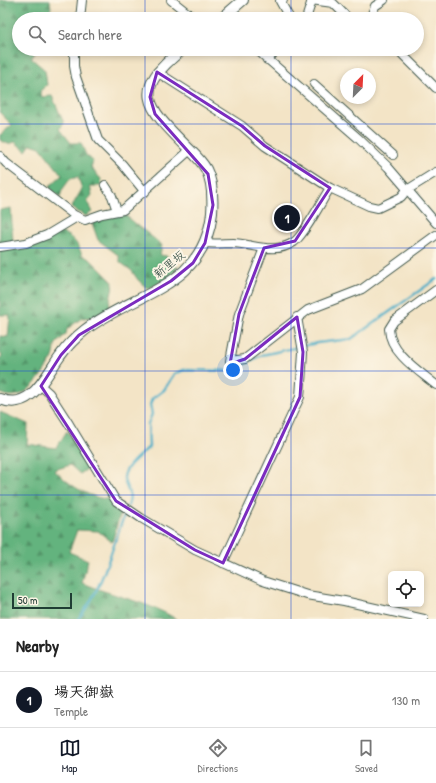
<!DOCTYPE html>
<meta charset="utf-8">
<style>
:root{--surface:#fff;--page:#f2f2f2;--text:#222;--muted:#767676;--line:#e0e0e0;--accent:#111827}
body{margin:0;font-family:"Patrick Hand","Klee One",sans-serif;background:var(--page);color:var(--text)}
.controls{position:absolute;right:12px;bottom:12px;display:grid;overflow:hidden;border-radius:6px;box-shadow:0 2px 6px #0003}
.controls button{width:36px;height:36px;display:grid;place-items:center;padding:0;border:0;border-bottom:1px solid var(--line);background:var(--surface);color:var(--text);font:20px sans-serif}
.compass{position:absolute;left:340px;top:68px;width:36px;height:36px;border-radius:50%;background:var(--surface);box-shadow:0 2px 6px #0003;rotate:24deg}
.scale{position:absolute;left:12px;bottom:10px;width:60px;box-sizing:border-box;padding-left:4px;border:2px solid #1f3d34;border-top:0;font-size:11px;line-height:14px;white-space:nowrap;color:#1f3d34;-webkit-text-stroke:3px #fcf5e5;paint-order:stroke}
.you{position:absolute;left:233px;top:370px;width:14px;height:14px;margin:-10px;border:3px solid #fff;border-radius:50%;background:#1a73e8;box-shadow:0 0 0 6px #1a73e833}
.badge{display:grid;place-items:center;width:26px;height:26px;border-radius:50%;background:var(--accent);color:#fff;font-size:13px;font-weight:700}
.pin{position:absolute;translate:-50% -50%;border:2px solid #fff;box-shadow:0 1px 4px #0006}
.list{margin:0;padding:0;list-style:none}
h2{display:flex;justify-content:space-between;align-items:center;height:52px;margin:0;padding:0 16px;font-size:17px}
h2 small{font-size:13px;font-weight:400;color:var(--muted)}
.list li{display:grid;grid-template-columns:26px 1fr auto;gap:12px;align-items:center;box-sizing:border-box;height:56px;padding:0 16px;border-top:1px solid var(--line)}
.list b{display:block;font-size:15px;white-space:nowrap}
.list p{margin:0;font-size:13px;white-space:nowrap;color:var(--muted)}
.list em{font-size:13px;font-style:normal;color:var(--muted)}
.icon{flex:none;width:22px;height:22px;fill:none;stroke:currentColor;stroke-width:2;stroke-linecap:round;stroke-linejoin:round}
.map{position:relative;flex:none;width:436px;height:619px;overflow:hidden}
.search{position:absolute;background:var(--surface);box-shadow:0 2px 6px #0003;left:12px;right:12px;top:12px;height:44px;display:flex;align-items:center;gap:10px;box-sizing:border-box;padding:0 14px;border-radius:22px;color:var(--muted);font-size:15px}
.sheet{height:108px;background:var(--surface)}
nav{display:flex;justify-content:space-around;align-items:center;box-sizing:border-box;height:56px;border-top:1px solid var(--line);background:var(--surface);font-size:11px;color:var(--muted)}
nav a{display:grid;justify-items:center;gap:2px}
nav .on{color:var(--accent)}
.map>svg:first-child{display:block}
.forest{fill:url(#forest-firs);stroke:#427859}
.lines{fill:none;stroke-linecap:round;stroke-linejoin:round}
.stream{stroke:#49aec8;stroke-width:2.5}
.minor-casing{stroke:#3f564a;stroke-width:10}
.major-casing{stroke:#3f564a;stroke-width:12}
.minor{stroke:#fff;stroke-width:8}
.major{stroke:#fff;stroke-width:10}
.marked{fill:none;stroke:#7b2cbf;stroke-width:3;stroke-linejoin:round}
.grid{fill:none;stroke:#1d4ed8;stroke-width:1;stroke-opacity:0.55}
.labels{text-anchor:middle;dominant-baseline:central;stroke-width:4;stroke-linejoin:round;paint-order:stroke}
.street-label{font-size:12px;fill:#1f3d34;stroke:#fcf5e5}
</style>
<div class="map">
<svg width="436" height="619" viewBox="0 0 436 619">
<defs>
<pattern id="forest-firs" width="22" height="20" patternUnits="userSpaceOnUse"><rect width="22" height="20" fill="#64b37e"/><path d="M5 1l3.5 6h-7zM16 11l3.5 6h-7z" fill="#529368"/></pattern>
</defs>
<rect width="100%" height="100%" fill="#fcf5e5"/>
<filter id="ink" filterUnits="userSpaceOnUse"><feTurbulence type="fractalNoise" baseFrequency=".025" numOctaves="2"/><feDisplacementMap in="SourceGraphic" scale="8" xChannelSelector="R" yChannelSelector="G"/><feConvolveMatrix kernelMatrix="1 2 1 2 8 2 1 2 1" color-interpolation-filters="sRGB"/></filter>
<filter id="wash" filterUnits="userSpaceOnUse"><feTurbulence type="fractalNoise" baseFrequency=".012" numOctaves="4" result="noise"/><feDisplacementMap in="SourceGraphic" scale="16" xChannelSelector="R" yChannelSelector="G"/><feGaussianBlur stdDeviation="0.9" result="paint"/><feColorMatrix in="noise" values="0 0 0 0 0 0 0 0 0 0 0 0 0 0 0 0 0 1.4 0 .05"/><feComposite in="paint" operator="in"/></filter>
<g filter="url(#wash)">
<rect width="100%" height="100%" fill="#f3e4c6"/>
<!-- forest -->
<g class="forest">
<polygon points="0,0 50,0 51,8 46,19 19,19 19,49 38,49 31,58 45,70 47,85 40,91 42,97 52,96 64,123 60,129 71,143 81,143 86,155 93,161 91,168 101,179 102,186 90,186 92,195 87,201 92,212 86,216 71,208 82,189 78,177 70,179 62,190 60,198 49,187 62,175 40,147 31,144 26,151 15,142 8,144 0,140 0,135 12,125 0,113"/>
<polygon points="11,208 13,243 0,245 0,210"/>
<path d="M125,215L162,245L160,255L167,256L177,266C175,277 157,284 148,289L138,280L132,271L120,262L118,255L98,240L92,223C102,216 113,216 125,215Z"/>
<path d="M60,232C73,237 77,242 82,255L91,260L113,282C113,292 109,299 109,309L95,317L82,318L67,329L66,334L55,345C55,359 50,362 43,373C32,388 20,402 0,393V358L2,356L0,353V336L8,337L10,315H0V250L46,239Z"/>
<path d="M0,412L28,424L27,444L56,448L67,431L90,467L80,474L70,465L54,470C69,484 87,498 109,499L121,511L112,542L98,531L77,530L69,552L88,560L82,583C110,595 152,603 176,619H0Z"/>
</g>
<g class="lines">
<!-- stream -->
<g class="stream">
<path d="M128,506C133,492 126,491 124,479C123,467 142,454 149,447L148,424L152,414L150,405L152,399L164,390L174,374L184,370L231,371L262,355L317,343L351,339L436,279"/>
<path d="M78,619C104,588 111,548 126,511"/>
</g>
</g>
</g>
<g filter="url(#ink)">
<g class="lines">
<defs>
<g id="minor">
<polyline points="171,0 195,19"/>
<polyline points="283,0 280,1 290,19"/>
<polyline points="311,0 333,3 349,19"/>
<polyline points="80,19 82,0"/>
<polyline points="306,19 312,0"/>
<polyline points="370,19 375,6 384,0"/>
<polyline points="74,49 74,66 76,77 98,140 122,164 145,192"/>
<polyline points="256,49 358,138 388,167 436,223"/>
<polyline points="397,49 436,88"/>
<polyline points="267,60 278,49"/>
<polyline points="157,72 242,126 265,146 330,188 369,206 378,208 401,197 407,190 436,172"/>
<polyline points="314,84 393,155"/>
<polyline points="0,156 6,163 74,215 85,220 102,214 123,210 190,150"/>
<polyline points="105,185 112,196 117,211"/>
<path d="M205,243C215,244 224,243 233,243C253,244 275,255 294,242C305,234 322,200 330,188"/>
<polyline points="0,247 26,243 47,235 77,217"/>
<polyline points="264,248 239,314 230,361 245,359 308,310 362,289 436,235"/>
<path d="M436,290L394,321L389,329C390,353 419,371 436,385"/>
<polyline points="41,386 49,393 69,424 116,501 141,518 195,550 263,581 307,595 344,601 424,619"/>
<polyline points="223,563 300,397 303,352 297,317"/>
</g>
<g id="major">
<polyline points="221,19 243,0"/>
<path d="M0,399C31,412 46,375 60,356C67,346 76,337 85,330C134,292 204,289 212,213C213,199 213,182 206,169C201,160 193,153 186,146C145,105 131,90 183,49"/>
</g>
</defs>
<!-- minor casing -->
<use href="#minor" class="minor-casing"/>
<!-- major casing -->
<use href="#major" class="major-casing"/>
<!-- minor -->
<use href="#minor" class="minor"/>
<!-- major -->
<use href="#major" class="major"/>
</g>
</g>
<!-- marked area -->
<path class="marked" d="M157,72L242,126L265,146L330,188L295,241L264,248L239,314L230,364L245,359L297,317L303,352L300,397L223,563L195,550L116,501L41,386L61,355L79,335L171,281L193,263L205,243L213,205L208,174L155,114L150,97Z"/>
<!-- grid -->
<path class="grid" d="M145,0V19M291,0V19M145,49V619M291,49V619M0,124H436M0,248H436M0,371H436M0,495H436"/>
<g class="labels">
<!-- street labels -->
<g class="street-label">
<text transform="translate(169 264) rotate(-39)">新里坂</text>
</g>
</g>
</svg>
<div class="controls">
<button><svg class="icon" aria-label="locate" viewBox="0 0 24 24"><circle cx="12" cy="12" r="6"/><path d="M12 2v4M12 18v4M2 12h4M18 12h4"/></svg></button>
</div>
<svg class="compass" viewBox="-18 -18 36 36"><path d="M0-13l5 13h-10z" fill="#e53935"/><path d="M0 13l5-13h-10z" fill="#767676"/></svg>
<div class="scale">50 m</div>
<div class="you"></div>
<div class="pin badge" style="left:287px;top:218px">1</div>
<div class="search"><svg class="icon" aria-label="search" viewBox="0 0 24 24"><circle cx="10" cy="10" r="6"/><path d="M15 15l6 6"/></svg>Search here</div>
</div>
<section class="sheet">
<h2>Nearby<small></small></h2>
<ul class="list">
<li><span class="badge">1</span><div><b>場天御嶽</b><p>Temple</p></div><em>130 m</em></li>
</ul>
</section>
<nav>
<a class="on"><svg class="icon" aria-label="map" viewBox="0 0 24 24"><path d="M3 6l6-2 6 2 6-2v14l-6 2-6-2-6 2zM9 4v14M15 6v14"/></svg>Map</a>
<a><svg class="icon" aria-label="directions" viewBox="0 0 24 24"><path d="M12 3l9 9-9 9-9-9zM9 14v-3h6M13 9l2 2-2 2"/></svg>Directions</a>
<a><svg class="icon" aria-label="saved" viewBox="0 0 24 24"><path d="M7 4h10v16l-5-4-5 4z"/></svg>Saved</a>
</nav>
